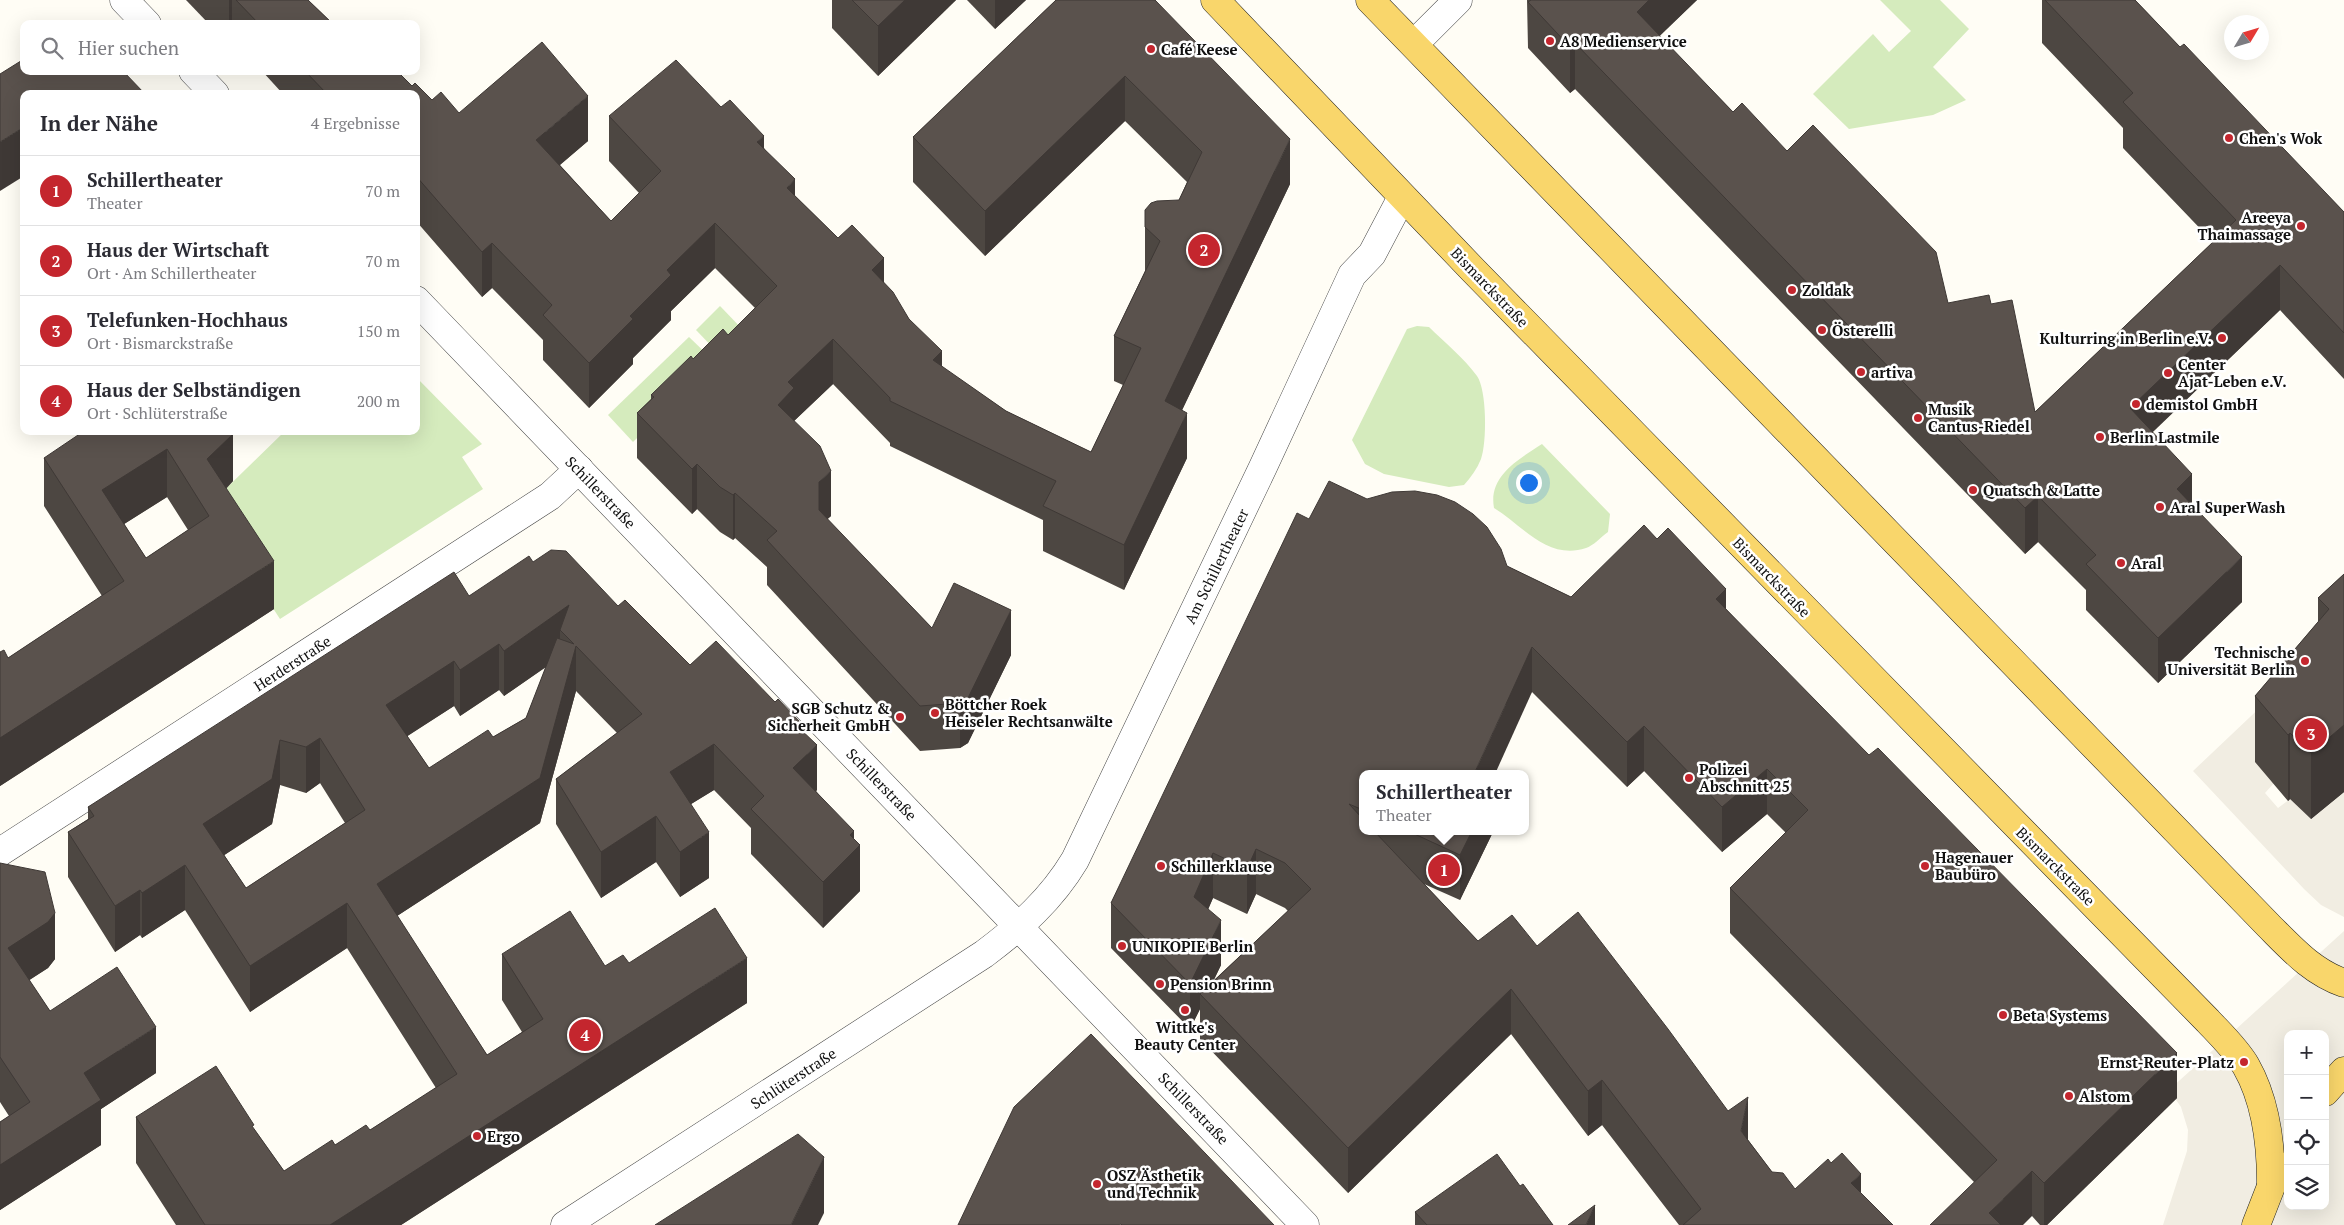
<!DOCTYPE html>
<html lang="de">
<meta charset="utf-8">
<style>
:root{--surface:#fff;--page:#f7f7f7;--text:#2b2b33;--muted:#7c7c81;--line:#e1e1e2;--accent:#c4262e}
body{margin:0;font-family:"PT Serif",serif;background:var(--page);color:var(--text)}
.controls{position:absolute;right:15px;bottom:15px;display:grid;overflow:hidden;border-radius:10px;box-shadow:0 5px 20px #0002}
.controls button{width:45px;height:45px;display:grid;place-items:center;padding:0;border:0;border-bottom:1px solid var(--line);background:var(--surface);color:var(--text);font:25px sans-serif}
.compass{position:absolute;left:2224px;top:15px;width:45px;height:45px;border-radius:50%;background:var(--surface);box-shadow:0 5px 20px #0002;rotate:52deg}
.you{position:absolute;left:1528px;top:482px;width:18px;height:18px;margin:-12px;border:4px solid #fff;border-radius:50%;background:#1a73e8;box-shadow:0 0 0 8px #1a73e833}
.badge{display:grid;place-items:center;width:32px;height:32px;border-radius:50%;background:var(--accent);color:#fff;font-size:16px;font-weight:700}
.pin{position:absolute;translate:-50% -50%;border:2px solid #fff;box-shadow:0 1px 5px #0006}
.popup{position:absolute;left:1359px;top:770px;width:170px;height:65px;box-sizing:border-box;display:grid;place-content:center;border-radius:10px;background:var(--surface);filter:drop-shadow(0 1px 4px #0005);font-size:16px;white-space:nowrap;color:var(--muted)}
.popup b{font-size:19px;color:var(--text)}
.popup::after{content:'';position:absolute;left:50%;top:100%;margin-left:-10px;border:10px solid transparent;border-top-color:var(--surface)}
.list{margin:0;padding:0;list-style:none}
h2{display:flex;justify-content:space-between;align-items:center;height:65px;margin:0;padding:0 20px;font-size:21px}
h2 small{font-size:16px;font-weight:400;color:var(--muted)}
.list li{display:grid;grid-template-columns:32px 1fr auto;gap:15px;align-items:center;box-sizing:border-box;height:70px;padding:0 20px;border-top:1px solid var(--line)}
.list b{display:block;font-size:19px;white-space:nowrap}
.list p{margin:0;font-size:16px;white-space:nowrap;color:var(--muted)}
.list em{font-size:16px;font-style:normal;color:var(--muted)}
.icon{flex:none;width:28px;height:28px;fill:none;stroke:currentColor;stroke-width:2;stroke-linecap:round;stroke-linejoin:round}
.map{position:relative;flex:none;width:2344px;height:1225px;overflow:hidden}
.search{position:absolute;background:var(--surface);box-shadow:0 5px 20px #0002;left:20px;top:20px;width:400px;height:55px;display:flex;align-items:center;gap:12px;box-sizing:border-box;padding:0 18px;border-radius:10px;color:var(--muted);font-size:19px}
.panel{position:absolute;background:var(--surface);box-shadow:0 5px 20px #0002;left:20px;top:90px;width:400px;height:345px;border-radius:10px}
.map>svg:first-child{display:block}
.green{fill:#d5ebbd}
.plaza{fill:#f1ede2;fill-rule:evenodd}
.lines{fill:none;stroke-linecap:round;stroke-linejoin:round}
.street-casing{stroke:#444;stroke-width:29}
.primary-casing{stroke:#222;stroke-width:29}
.street{stroke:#fff;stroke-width:28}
.primary{stroke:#f9d66b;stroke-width:28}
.wall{fill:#4d4742;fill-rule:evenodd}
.shaded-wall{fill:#3f3936}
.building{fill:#5a524d;stroke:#3f3936;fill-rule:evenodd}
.poi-dot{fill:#c4262e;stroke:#fff;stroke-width:2}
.labels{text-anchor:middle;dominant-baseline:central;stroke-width:5;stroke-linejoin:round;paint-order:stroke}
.poi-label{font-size:15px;font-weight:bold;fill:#111;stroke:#fff;text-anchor:start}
.street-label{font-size:15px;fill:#111;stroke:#fff}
</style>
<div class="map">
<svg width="2344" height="1225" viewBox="0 0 2344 1225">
<rect width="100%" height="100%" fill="#fffdf5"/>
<!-- green -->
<g class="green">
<polygon points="1880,0 1940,0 1969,29 1933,67 1966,100 1933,115 1849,129 1813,94 1873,34 1889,52 1911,31"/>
<polygon points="720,306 745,332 721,356 696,330"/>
<path d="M1417,326L1429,327C1444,342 1465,359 1477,376C1487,390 1487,443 1481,459C1477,469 1471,477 1464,485L1449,487L1384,474L1365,464L1352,440L1407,329Z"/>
<polygon points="689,337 715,362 633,442 608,415"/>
<polygon points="416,377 482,444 462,457 483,489 280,619 207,507 285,431 416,431"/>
<path d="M1542,444L1610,514L1608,532C1601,537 1593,546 1586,548C1548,561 1522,525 1494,508C1488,476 1519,459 1542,444Z"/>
</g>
<!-- plaza -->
<g class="plaza">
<polygon points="2344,628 2256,762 2274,783 2265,793 2278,808 2290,799 2311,819 2344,792 2344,917 2321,905 2304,889 2193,771"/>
<path d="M2344,931V1225H2163L2187,1151L2188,1130L2181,1107L2169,1090ZM2288,1034H2325V1206H2288Z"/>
</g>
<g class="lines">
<defs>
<g id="street">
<polyline points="124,0 147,24"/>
<polyline points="1414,44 1458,0"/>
<polyline points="193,71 215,94"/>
<polyline points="416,300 1305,1225"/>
<polyline points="0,852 550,496 579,469"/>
<path d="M565,1225L984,954C1021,926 1051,900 1075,860L1263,467L1352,275L1372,254L1402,197"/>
</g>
<g id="primary">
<path d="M1215,0L1473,270L2208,1021C2221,1035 2236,1049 2246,1066C2266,1101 2271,1143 2271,1183"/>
<path d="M1370,0L2268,925C2291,948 2312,972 2344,983"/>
<polyline points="2325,1092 2344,1071"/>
<polyline points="2256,1225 2279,1166"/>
</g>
</defs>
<!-- street casing -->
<use href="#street" class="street-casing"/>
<!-- primary casing -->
<use href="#primary" class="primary-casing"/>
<!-- street -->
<use href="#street" class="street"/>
<!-- primary -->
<use href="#primary" class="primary"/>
</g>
<!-- wall -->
<g class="wall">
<polygon points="186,0 308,0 333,24 209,24"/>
<polygon points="832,0 956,0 878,76 832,28"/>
<polygon points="967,0 1026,0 995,29"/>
<polygon points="1056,0 1290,184 1182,410 1187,458 1124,590 1043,551 1043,520 890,446 890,443 833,384 794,421 831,516 827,519 932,628 1011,655 968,743 960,748 920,751 767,585 767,567 735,538 733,540 720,532 697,509 692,514 637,458 637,413 651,399 651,395 693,359 728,335 755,308 715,268 671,311 671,320 633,358 633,364 589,408 543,360 543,340 492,288 482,297 416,221 416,94 283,94 262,71 397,71 412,86 432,100 459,113 588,141 560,165 611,221 639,193 609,161 609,116 721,107 764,148 795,196 884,283 942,367 1006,411 1091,452 1123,385 1114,381 1114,336 1145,271 1145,210 1179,200 1187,182 1125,121 985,256 913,182 913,137"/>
<polygon points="1527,0 1697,0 1659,36 1733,112 1787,151 1948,303 1991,304 2035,412 2213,242 2123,148 2123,128 2042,43 2042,0 2135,0 2180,47 2344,212 2344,379 2280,310 2152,432 2192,504 2242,602 2158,683 2086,610 2086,590 2038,542 2025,554 1575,89 1570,93 1528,48"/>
<path d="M232,431L233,481L226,489L274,609L0,786V652L8,658L102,596L44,506V458ZM167,497L188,530L146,558L124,524Z"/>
<path d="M1309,519L1507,566L1571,597L1726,609L2177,1098L2047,1225H2040L2032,1216L1974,1182L1730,933V888L1786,833L1767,814L1722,852L1644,771L1627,787L1532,692L1363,774V831H1492V834L1460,900L1424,884L1478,941L1537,946L1748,1140L1772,1172L1795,1189L1861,1193L1893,1225H1679L1602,1125L1588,1136L1511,1034L1348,1193L1200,1039V1009L1190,1029L1111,948V903ZM1256,894L1285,908L1288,911L1213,981L1221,965L1208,909L1213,898L1247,914Z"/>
<path d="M533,562L618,606L690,665L800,728L817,790L816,791L854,840L860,891L823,928L751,854V828L714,790L691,804L709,878L680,897L656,862L601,898L556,824V779L617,733L576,691L540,823L397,916L487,1055L522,1032L502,1000V954L605,966L629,963L747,1003L401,1225H176L136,1163V1117L254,1129L284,1171L335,1145L370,1130L436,1088L347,948L250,1012L185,910L142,938L140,935L115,952L68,877V832L88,819V807L469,596ZM546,667L526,718L493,737L429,768L407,736L454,706L460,716L499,690L504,696ZM320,783L345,823L246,888L224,855L272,824L280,785L306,793Z"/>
<polygon points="2344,574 2344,792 2311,819 2290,799 2288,801 2255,762 2255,696 2318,622 2318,598"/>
<polygon points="0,863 55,959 48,968 29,980 50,1011 156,1073 101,1109 101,1145 0,1210 0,1122 9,1116 0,1102"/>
<polygon points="1520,1186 1553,1225 1415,1225 1415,1212"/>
</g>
<!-- shaded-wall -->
<g class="shaded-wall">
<rect x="229" y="0" width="3" height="24"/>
<polygon points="905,0 956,0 878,76 878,26"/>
<polygon points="995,0 1026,0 995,29"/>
<polygon points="1649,0 1697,0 1637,58 1637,12"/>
<polygon points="1575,43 1575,89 1570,93 1570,47"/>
<polygon points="1125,76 1125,121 985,256 985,211"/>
<polygon points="588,96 588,141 536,185 536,140"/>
<polygon points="24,127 24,176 0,191 0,142"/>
<polygon points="764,136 764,181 757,142"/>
<polygon points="1290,139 1290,184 1165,446 1165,401"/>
<polygon points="795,179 795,224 787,188"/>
<polygon points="715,223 715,268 671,311 671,320 633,358 633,364 589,408 589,363 667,270"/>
<polygon points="492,243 492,288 482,297 482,252"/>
<polygon points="884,258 884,303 872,270"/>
<polygon points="2280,265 2280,310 2130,454 2130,408"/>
<polygon points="833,339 833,384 794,421 778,405 788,382"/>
<polygon points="942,351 942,396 933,360"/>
<polygon points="1187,413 1187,458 1124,590 1124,545"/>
<polygon points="233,434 233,481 207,507 207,459"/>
<polygon points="167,449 167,497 102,538 102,490"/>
<polygon points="697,464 697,509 692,514 692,469"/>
<polygon points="831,471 831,516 819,527 819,555 819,482"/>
<polygon points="2192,474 2192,519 2177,489"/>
<polygon points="735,493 735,538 733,540 733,495"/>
<polygon points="2038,496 2038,542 2025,554 2025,508"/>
<polygon points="2242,557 2242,602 2158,683 2158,638"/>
<polygon points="274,561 274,609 0,786 0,738"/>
<polygon points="1726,589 1726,634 1716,599"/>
<polygon points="569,605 560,630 560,657 504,696 504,651"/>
<polygon points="1011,610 1011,655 968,743 960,748 960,703"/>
<polygon points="499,644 499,690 460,716 460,670"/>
<polygon points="576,646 576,691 540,823 377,929 377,884 540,778"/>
<polygon points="1532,647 1532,692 1495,774 1474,774"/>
<polygon points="454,661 454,706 386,750 386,705"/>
<polygon points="800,722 800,761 817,745 817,790 793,813 793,768 796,725"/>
<polygon points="2344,725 2344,792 2311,819 2311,753"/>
<polygon points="1644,726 1644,771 1627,787 1627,742"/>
<polygon points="2290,733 2290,799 2288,801 2288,735"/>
<polygon points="320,738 320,783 306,793 306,747"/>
<polygon points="280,740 280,785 272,824 203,869 203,824"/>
<polygon points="714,744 714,790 670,817 670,772"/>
<polygon points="1767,769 1767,814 1722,852 1722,807"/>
<polygon points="656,816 656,862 601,898 601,852"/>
<polygon points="854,831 854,851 860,845 860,891 823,928 823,882 850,835"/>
<polygon points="1472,831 1492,831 1492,834 1460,900 1460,855"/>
<polygon points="709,832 709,878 680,897 680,852"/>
<polygon points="1256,849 1256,894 1247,914 1247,869"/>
<polygon points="1213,853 1213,898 1194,943 1194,897"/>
<polygon points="185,865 185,910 142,938 142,893"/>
<polygon points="140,890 140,935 115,952 115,906"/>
<polygon points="347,903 347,948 250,1012 250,966"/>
<polygon points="55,913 55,959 48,968 8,994 8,948"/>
<polygon points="1221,920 1221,965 1205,999 1200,994 1200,1009 1190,1029 1190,984"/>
<polygon points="747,958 747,1003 401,1225 330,1225"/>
<polygon points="1511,989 1511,1034 1348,1193 1348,1148"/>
<polygon points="156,1027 156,1073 101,1109 101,1145 0,1210 0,1165 84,1073"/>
<polygon points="2177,1053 2177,1098 2047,1225 2044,1225 2044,1183"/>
<polygon points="1602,1080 1602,1125 1588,1136 1588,1091"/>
<polygon points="1748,1097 1748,1142 1741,1131"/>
<polygon points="824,1157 824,1213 818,1225 791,1225"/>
<polygon points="2032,1171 2032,1216 2023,1225 1989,1225 1989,1213"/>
<polygon points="1861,1174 1861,1219 1851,1183"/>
<polygon points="1595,1205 1595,1225 1586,1225"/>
</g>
<!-- building -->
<g class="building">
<polygon points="236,0 308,0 333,24 259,24"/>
<polygon points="852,0 905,0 878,26"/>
<polygon points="1056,0 1155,0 1290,139 1165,401 1187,413 1124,545 1043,506 1056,481 890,401 890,398 833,339 788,382 794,388 778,405 820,446 831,471 819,482 819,510 932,628 954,583 1011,610 968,698 960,703 920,706 767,540 777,531 735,493 733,495 720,487 697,464 692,469 637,413 654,397 651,395 691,356 693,359 723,329 728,335 777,286 715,223 667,270 671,275 630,316 633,319 589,363 543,315 552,305 492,243 482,252 416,176 416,94 327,94 305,71 397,71 412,86 415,83 432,100 441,92 459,113 542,42 588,96 536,140 611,221 661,171 609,116 676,60 721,107 730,100 764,136 757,142 795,179 787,188 838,238 852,225 884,258 872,270 893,292 909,319 942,351 933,360 1006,411 1091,452 1141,348 1114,336 1160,241 1145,227 1145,210 1151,203 1157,201 1179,200 1202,152 1125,76 985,211 913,137"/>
<polygon points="1531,0 1649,0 1637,12 1733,112 1742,103 1787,151 1813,125 1936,252 1948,303 1989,295 1991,304 2012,300 2035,412 2236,220 2123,102 2133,93 2045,0 2135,0 2180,47 2184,44 2344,212 2344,333 2280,265 2130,408 2192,474 2177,489 2242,557 2158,638 2086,564 2096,555 2038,496 2025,508 1575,43 1570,47 1528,2"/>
<polygon points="24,59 24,71 123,71 145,94 24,94 24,127 0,142 0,74"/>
<path d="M84,431H232L233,434L207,459L274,561L0,738V652L4,650L8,658L124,581L44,458ZM167,449L209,516L146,558L102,490Z"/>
<polygon points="1329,481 1367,499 1392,492 1415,491 1437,495 1455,502 1473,514 1487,527 1501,549 1507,566 1571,597 1644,525 1657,539 1668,528 1726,589 1716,599 1869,755 1878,748 2177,1053 2044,1183 2032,1171 1989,1213 2001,1225 1930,1225 1997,1160 1730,888 1808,810 1767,769 1722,807 1644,726 1627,742 1532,647 1474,774 1363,774 1363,810 1349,804 1363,819 1363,831 1374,831 1478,941 1512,915 1537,946 1578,912 1668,1029 1728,1111 1748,1097 1741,1131 1772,1172 1783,1173 1795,1189 1828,1159 1831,1163 1842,1153 1861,1174 1851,1183 1893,1225 1683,1225 1701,1209 1602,1080 1588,1091 1511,989 1348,1148 1200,994 1311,889 1285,863 1256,849 1247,869 1213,853 1194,897 1221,920 1190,984 1111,903 1297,513 1309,519"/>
<path d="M551,550L566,551L618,606L625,600L690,665L716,641L775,702L778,699L800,722L796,725L817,745L793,768L854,831L850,835L860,845L823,882L751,809L764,796L714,744L670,772L709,832L680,852L656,816L601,852L556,779L642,714L576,646L540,778L377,884L487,1055L543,1019L502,954L570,911L605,966L623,955L629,963L715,908L747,958L330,1225H205L136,1117L216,1066L254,1125L252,1126L284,1171L332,1140L335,1145L366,1125L370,1130L457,1074L347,903L250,966L185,865L142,893L140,890L115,906L68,832L94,816L88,807L454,572L469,596L529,556L533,562ZM569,605L560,630L574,644L557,638L526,718L493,737L488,730L429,768L386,705L454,661L460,670L499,644L504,651ZM320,738L365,810L246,888L203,824L272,779L280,740L306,747Z"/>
<polygon points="2344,574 2344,725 2311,753 2290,733 2288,735 2255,696 2329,609 2318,598"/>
<polygon points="1408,831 1472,831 1460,855"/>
<polygon points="0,863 45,872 55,913 48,922 8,948 50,1011 117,967 156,1027 84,1073 101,1100 0,1165 0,1122 30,1102 0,1057"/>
<polygon points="1091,1034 1274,1225 1122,1225 1121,1224 1119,1225 958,1225 1014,1107"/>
<polygon points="798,1134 824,1157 791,1225 655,1225"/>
<polygon points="1497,1154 1520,1186 1523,1184 1553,1225 1427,1225 1415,1212"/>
<polygon points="1595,1205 1586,1225 1568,1225"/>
</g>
<!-- markers -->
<g class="poi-dot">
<circle cx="1550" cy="41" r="5"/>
<circle cx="1151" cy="49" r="5"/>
<circle cx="2229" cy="138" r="5"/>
<circle cx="2301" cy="226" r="5"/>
<circle cx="1792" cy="290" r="5"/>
<circle cx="1822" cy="330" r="5"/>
<circle cx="2222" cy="338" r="5"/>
<circle cx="1861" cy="372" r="5"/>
<circle cx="2168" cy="373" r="5"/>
<circle cx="2136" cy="404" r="5"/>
<circle cx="1918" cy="418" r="5"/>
<circle cx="2100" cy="437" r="5"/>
<circle cx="1973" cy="490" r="5"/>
<circle cx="2160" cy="507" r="5"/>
<circle cx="2121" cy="563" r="5"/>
<circle cx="2305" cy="661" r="5"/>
<circle cx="935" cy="713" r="5"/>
<circle cx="900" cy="717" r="5"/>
<circle cx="1689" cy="778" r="5"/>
<circle cx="1161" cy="866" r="5"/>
<circle cx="1925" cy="866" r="5"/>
<circle cx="1122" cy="946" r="5"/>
<circle cx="1160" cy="984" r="5"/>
<circle cx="1185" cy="1010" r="5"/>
<circle cx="2003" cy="1015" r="5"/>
<circle cx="2244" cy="1062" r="5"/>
<circle cx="2069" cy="1096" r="5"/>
<circle cx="477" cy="1136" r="5"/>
<circle cx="1097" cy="1184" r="5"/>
</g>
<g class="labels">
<!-- poi labels -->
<g class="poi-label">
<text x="1560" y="41">A8 Medienservice</text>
<text x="1161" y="49">Café Keese</text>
<text x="2239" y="138">Chen's Wok</text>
<text x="2291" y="217" text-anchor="end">Areeya<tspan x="2291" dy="17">Thaimassage</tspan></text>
<text x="1802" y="290">Zoldak</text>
<text x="1832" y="330">Österelli</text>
<text x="2212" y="338" text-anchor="end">Kulturring in Berlin e.V.</text>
<text x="2178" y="364">Center<tspan x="2178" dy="17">Ajat-Leben e.V.</tspan></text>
<text x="1871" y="372">artiva</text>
<text x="2146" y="404">demistol GmbH</text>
<text x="1928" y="409">Musik<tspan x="1928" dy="17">Cantus-Riedel</tspan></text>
<text x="2110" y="437">Berlin Lastmile</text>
<text x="1983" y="490">Quatsch &amp; Latte</text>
<text x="2170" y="507">Aral SuperWash</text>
<text x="2131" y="563">Aral</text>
<text x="2295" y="652" text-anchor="end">Technische<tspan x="2295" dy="17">Universität Berlin</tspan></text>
<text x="945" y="704">Böttcher Roek<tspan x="945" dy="17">Heiseler Rechtsanwälte</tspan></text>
<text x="890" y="708" text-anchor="end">SGB Schutz &amp;<tspan x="890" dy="17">Sicherheit GmbH</tspan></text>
<text x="1699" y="769">Polizei<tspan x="1699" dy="17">Abschnitt 25</tspan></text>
<text x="1935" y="857">Hagenauer<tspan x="1935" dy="17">Baubüro</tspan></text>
<text x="1171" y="866">Schillerklause</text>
<text x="1132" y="946">UNIKOPIE Berlin</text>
<text x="1170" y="984">Pension Brinn</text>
<text x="2013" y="1015">Beta Systems</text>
<text x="1185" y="1027" text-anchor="middle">Wittke's<tspan x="1185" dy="17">Beauty Center</tspan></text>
<text x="2234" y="1062" text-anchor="end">Ernst-Reuter-Platz</text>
<text x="2079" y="1096">Alstom</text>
<text x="487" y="1136">Ergo</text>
<text x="1107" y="1175">OSZ Ästhetik<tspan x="1107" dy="17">und Technik</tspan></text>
</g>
<!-- street labels -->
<g class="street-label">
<text transform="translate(1490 287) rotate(46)">Bismarckstraße</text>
<text transform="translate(601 492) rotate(46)">Schillerstraße</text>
<text transform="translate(1216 566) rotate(-64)">Am Schillertheater</text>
<text transform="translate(1772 577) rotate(46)">Bismarckstraße</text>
<text transform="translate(292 663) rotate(-33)">Herderstraße</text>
<text transform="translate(882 784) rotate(46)">Schillerstraße</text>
<text transform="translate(2056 866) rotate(45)">Bismarckstraße</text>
<text transform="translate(793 1078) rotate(-33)">Schlüterstraße</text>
<text transform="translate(1194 1108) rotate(46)">Schillerstraße</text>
</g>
</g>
</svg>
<div class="controls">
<button>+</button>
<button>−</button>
<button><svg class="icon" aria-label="locate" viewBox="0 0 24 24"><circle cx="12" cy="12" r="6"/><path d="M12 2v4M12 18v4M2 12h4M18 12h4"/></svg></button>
<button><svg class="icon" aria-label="layers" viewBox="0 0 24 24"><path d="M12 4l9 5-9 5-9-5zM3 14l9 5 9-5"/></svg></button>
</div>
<svg class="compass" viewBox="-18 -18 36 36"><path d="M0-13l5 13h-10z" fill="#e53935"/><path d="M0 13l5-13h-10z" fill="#7c7c81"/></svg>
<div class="you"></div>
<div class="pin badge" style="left:1444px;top:870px">1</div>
<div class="popup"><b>Schillertheater</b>Theater</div>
<div class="pin badge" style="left:1204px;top:250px">2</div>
<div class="pin badge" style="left:2311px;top:734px">3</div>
<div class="pin badge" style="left:585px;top:1035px">4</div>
<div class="search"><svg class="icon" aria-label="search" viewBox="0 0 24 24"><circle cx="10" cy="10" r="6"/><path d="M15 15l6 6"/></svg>Hier suchen</div>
<section class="panel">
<h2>In der Nähe<small>4 Ergebnisse</small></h2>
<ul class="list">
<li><span class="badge">1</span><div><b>Schillertheater</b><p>Theater</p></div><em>70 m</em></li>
<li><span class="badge">2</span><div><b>Haus der Wirtschaft</b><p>Ort · Am Schillertheater</p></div><em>70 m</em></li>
<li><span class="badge">3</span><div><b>Telefunken-Hochhaus</b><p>Ort · Bismarckstraße</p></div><em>150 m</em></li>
<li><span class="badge">4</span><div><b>Haus der Selbständigen</b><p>Ort · Schlüterstraße</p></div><em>200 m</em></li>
</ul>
</section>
</div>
